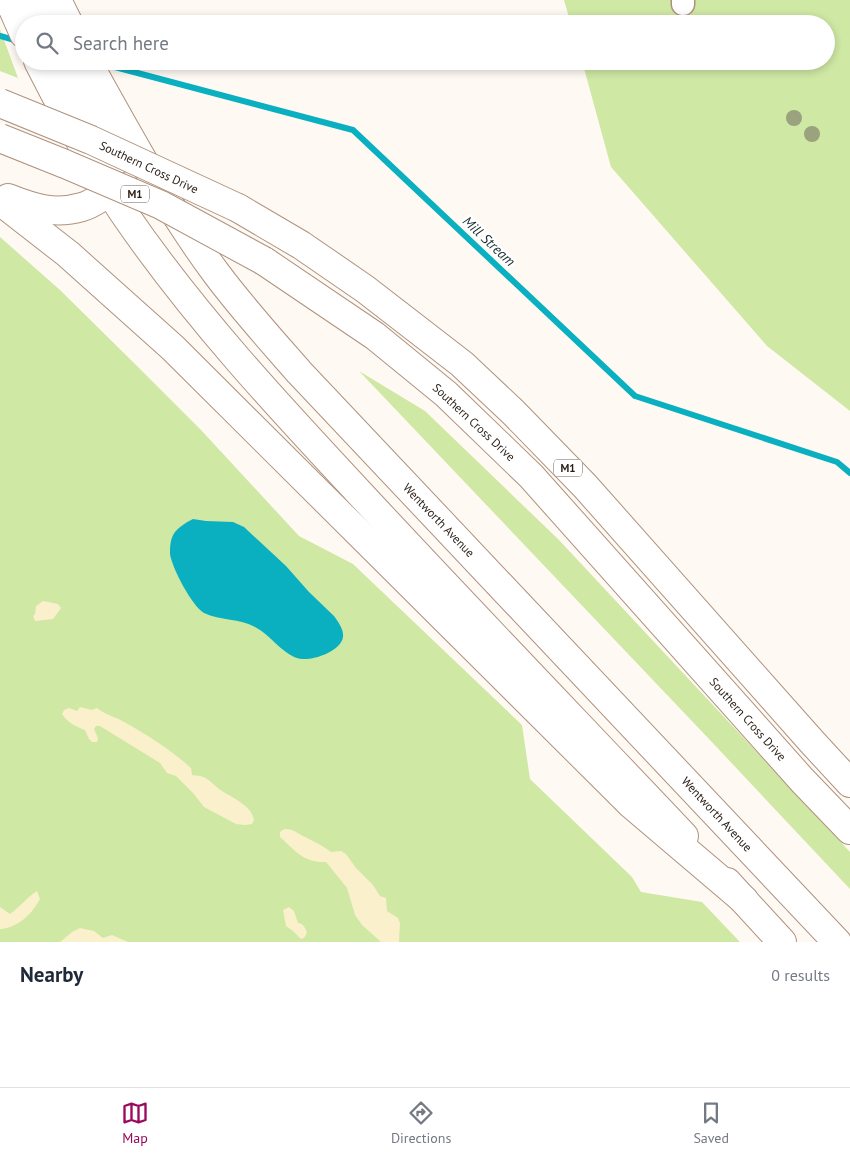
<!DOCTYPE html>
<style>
:root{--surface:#fff;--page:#f2f2f3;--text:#1f2937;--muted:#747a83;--line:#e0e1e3;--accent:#9a095b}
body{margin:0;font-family:"PT Sans",sans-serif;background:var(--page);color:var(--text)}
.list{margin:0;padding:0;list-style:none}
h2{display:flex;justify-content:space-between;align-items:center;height:65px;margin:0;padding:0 20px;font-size:21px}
h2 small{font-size:16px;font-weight:400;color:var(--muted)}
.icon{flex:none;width:28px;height:28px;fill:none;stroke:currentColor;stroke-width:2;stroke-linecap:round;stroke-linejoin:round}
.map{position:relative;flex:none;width:850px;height:942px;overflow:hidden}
.search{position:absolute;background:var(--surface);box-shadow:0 2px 8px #0003;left:15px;right:15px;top:15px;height:55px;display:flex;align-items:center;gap:12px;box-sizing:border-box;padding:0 18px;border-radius:28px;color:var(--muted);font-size:19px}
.sheet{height:145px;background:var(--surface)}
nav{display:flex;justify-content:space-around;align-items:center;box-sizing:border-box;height:70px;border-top:1px solid var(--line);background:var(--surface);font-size:14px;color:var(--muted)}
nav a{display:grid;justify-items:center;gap:2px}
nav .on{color:var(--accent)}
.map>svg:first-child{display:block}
.green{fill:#cfe8a4}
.sand{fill:#faf0cb}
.water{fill:#0bb0c0}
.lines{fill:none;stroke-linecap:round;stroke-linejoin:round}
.stream{stroke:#0bb0c0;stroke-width:6}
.minor-casing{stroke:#af927d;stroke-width:25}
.major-casing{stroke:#af927d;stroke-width:30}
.highway-casing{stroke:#af927d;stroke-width:30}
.minor{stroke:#fff;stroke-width:22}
.major{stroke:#fff;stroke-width:28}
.highway{stroke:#fff;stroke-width:28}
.highway-bridge-casing{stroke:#af927d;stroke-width:30;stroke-linecap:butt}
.highway-bridge{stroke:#fff;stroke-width:28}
.tree{fill:#9aa27e}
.labels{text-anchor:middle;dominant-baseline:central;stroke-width:5;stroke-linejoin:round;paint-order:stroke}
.shield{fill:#fff;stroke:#68605a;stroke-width:1}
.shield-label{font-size:11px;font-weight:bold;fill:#271c14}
.street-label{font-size:12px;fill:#271c14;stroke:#fff}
.water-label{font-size:14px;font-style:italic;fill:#162d30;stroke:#fff}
</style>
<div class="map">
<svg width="850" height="942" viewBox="0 0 850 942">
<rect width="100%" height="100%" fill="#fff9f4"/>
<!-- green -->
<g class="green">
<polygon points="564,0 850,0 850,411 767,346 611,167 582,61 826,61 826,24 571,24"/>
<polygon points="0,29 18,78 0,71"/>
<polygon points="0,237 60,290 136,365 201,430 299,536 353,564 522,725 530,779 632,877 641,892 702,902 740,942 0,942"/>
<polygon points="359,371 425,411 559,540 850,852 850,889 709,739"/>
</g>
<!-- sand -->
<g class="sand">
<polygon points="43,601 58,604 61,608 53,619 35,621 33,616 35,614 36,606"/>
<path d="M80,707L92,710L97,708C106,715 116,717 126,723C149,736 171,750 191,768L192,775C196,776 199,775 203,777C211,780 215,787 222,791C233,798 252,806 254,820L252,824L245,825L236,824L204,807L193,793L176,776L167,773L160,763L100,726H96L94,729L98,738L97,742H92L89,739L85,730C76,727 67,722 62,714L64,710L69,708L77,711Z"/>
<path d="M284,829C294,829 295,832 303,836C313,841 322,845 331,852L341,851L346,854L356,868L373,885L380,896L386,898L387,911L398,918L400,923L399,942H381L362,925L355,915L347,888L326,862C303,863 295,850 280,837V832Z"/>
<path d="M37,891L40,899C32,914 18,928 0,929V907L10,914C20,907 27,897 37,891Z"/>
<path d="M289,907L294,911L298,923C303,923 306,929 307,933L304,938L301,939L293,931L286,926L283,910Z"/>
<polygon points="80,928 94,931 103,938 112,935 128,942 60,942 72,932"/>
</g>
<!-- water -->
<path class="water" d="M193,519L206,521L233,522L244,527L286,566L309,592L334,616C338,622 344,629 343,637C341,651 315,660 302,659C284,657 271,635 255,627C240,618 220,621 204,613C192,606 172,568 170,554C170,548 170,538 175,532C179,527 187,522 193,519Z"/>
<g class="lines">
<!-- stream -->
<g class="stream">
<polyline points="0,36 18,41"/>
<polyline points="96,62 353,130 635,396 837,462 850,473"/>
</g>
<defs>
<polyline id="minor" points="683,4 683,0"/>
<g id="major">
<polyline points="9,0 24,34"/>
<polyline points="34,0 44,24"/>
<polyline points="57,0 69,24"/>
<path d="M38,61C64,112 91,164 123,212C194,316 280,408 366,500C471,613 578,724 684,836"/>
<polyline points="62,61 117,160"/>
<path d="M87,61C127,133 167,207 216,273C242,308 271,340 299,372L837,942"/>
<polyline points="727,882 782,942"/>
</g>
<g id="highway">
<path d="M8,198C33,208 55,215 82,207C91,205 101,197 110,192"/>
<polyline points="0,201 68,254 173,348 631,804 744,900"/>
<polyline points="238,208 301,245 365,289 462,364 513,412 585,486 813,743 850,783"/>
<polyline points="264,261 375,336 446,394 531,476 802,780 850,830"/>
</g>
</defs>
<!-- minor casing -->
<use href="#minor" class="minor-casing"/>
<!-- major casing -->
<use href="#major" class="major-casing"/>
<!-- highway casing -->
<use href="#highway" class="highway-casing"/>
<!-- minor -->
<use href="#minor" class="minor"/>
<!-- major -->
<use href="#major" class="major"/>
<!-- highway -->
<use href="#highway" class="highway"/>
<defs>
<g id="highway-bridge">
<polyline points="0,103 91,140 238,208"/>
<polyline points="0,138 65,164 161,205 264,261"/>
</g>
</defs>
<!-- highway-bridge casing -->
<use href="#highway-bridge" class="highway-bridge-casing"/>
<!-- highway-bridge -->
<use href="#highway-bridge" class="highway-bridge"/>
</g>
<!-- trees -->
<g class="tree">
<circle cx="794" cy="118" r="8"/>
<circle cx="812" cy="134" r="8"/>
</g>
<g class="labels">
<!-- shield labels -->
<g class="shield">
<rect x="121" y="185.5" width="28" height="17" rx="4"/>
<rect x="554" y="459.5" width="28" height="17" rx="4"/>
</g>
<g class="shield-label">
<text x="135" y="194">M1</text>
<text x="568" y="468">M1</text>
</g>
<!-- street labels -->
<g class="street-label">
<text transform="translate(149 167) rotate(25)">Southern Cross Drive</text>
<text transform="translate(474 422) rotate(43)">Southern Cross Drive</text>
<text transform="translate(439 520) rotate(46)">Wentworth Avenue</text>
<text transform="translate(748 719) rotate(48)">Southern Cross Drive</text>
<text transform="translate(717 814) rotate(47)">Wentworth Avenue</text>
</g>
<!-- water labels -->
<g class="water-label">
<text transform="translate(489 241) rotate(43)">Mill Stream</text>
</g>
</g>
</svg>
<div class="search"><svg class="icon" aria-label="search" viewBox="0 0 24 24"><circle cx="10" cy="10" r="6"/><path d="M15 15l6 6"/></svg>Search here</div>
</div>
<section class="sheet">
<h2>Nearby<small>0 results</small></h2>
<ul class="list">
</ul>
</section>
<nav>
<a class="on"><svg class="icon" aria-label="map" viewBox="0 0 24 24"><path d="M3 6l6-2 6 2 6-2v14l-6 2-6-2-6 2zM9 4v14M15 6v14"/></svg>Map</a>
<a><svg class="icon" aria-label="directions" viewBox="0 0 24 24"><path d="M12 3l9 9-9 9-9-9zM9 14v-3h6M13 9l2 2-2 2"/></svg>Directions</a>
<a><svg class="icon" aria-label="saved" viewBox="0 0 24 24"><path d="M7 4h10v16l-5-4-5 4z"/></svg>Saved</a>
</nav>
